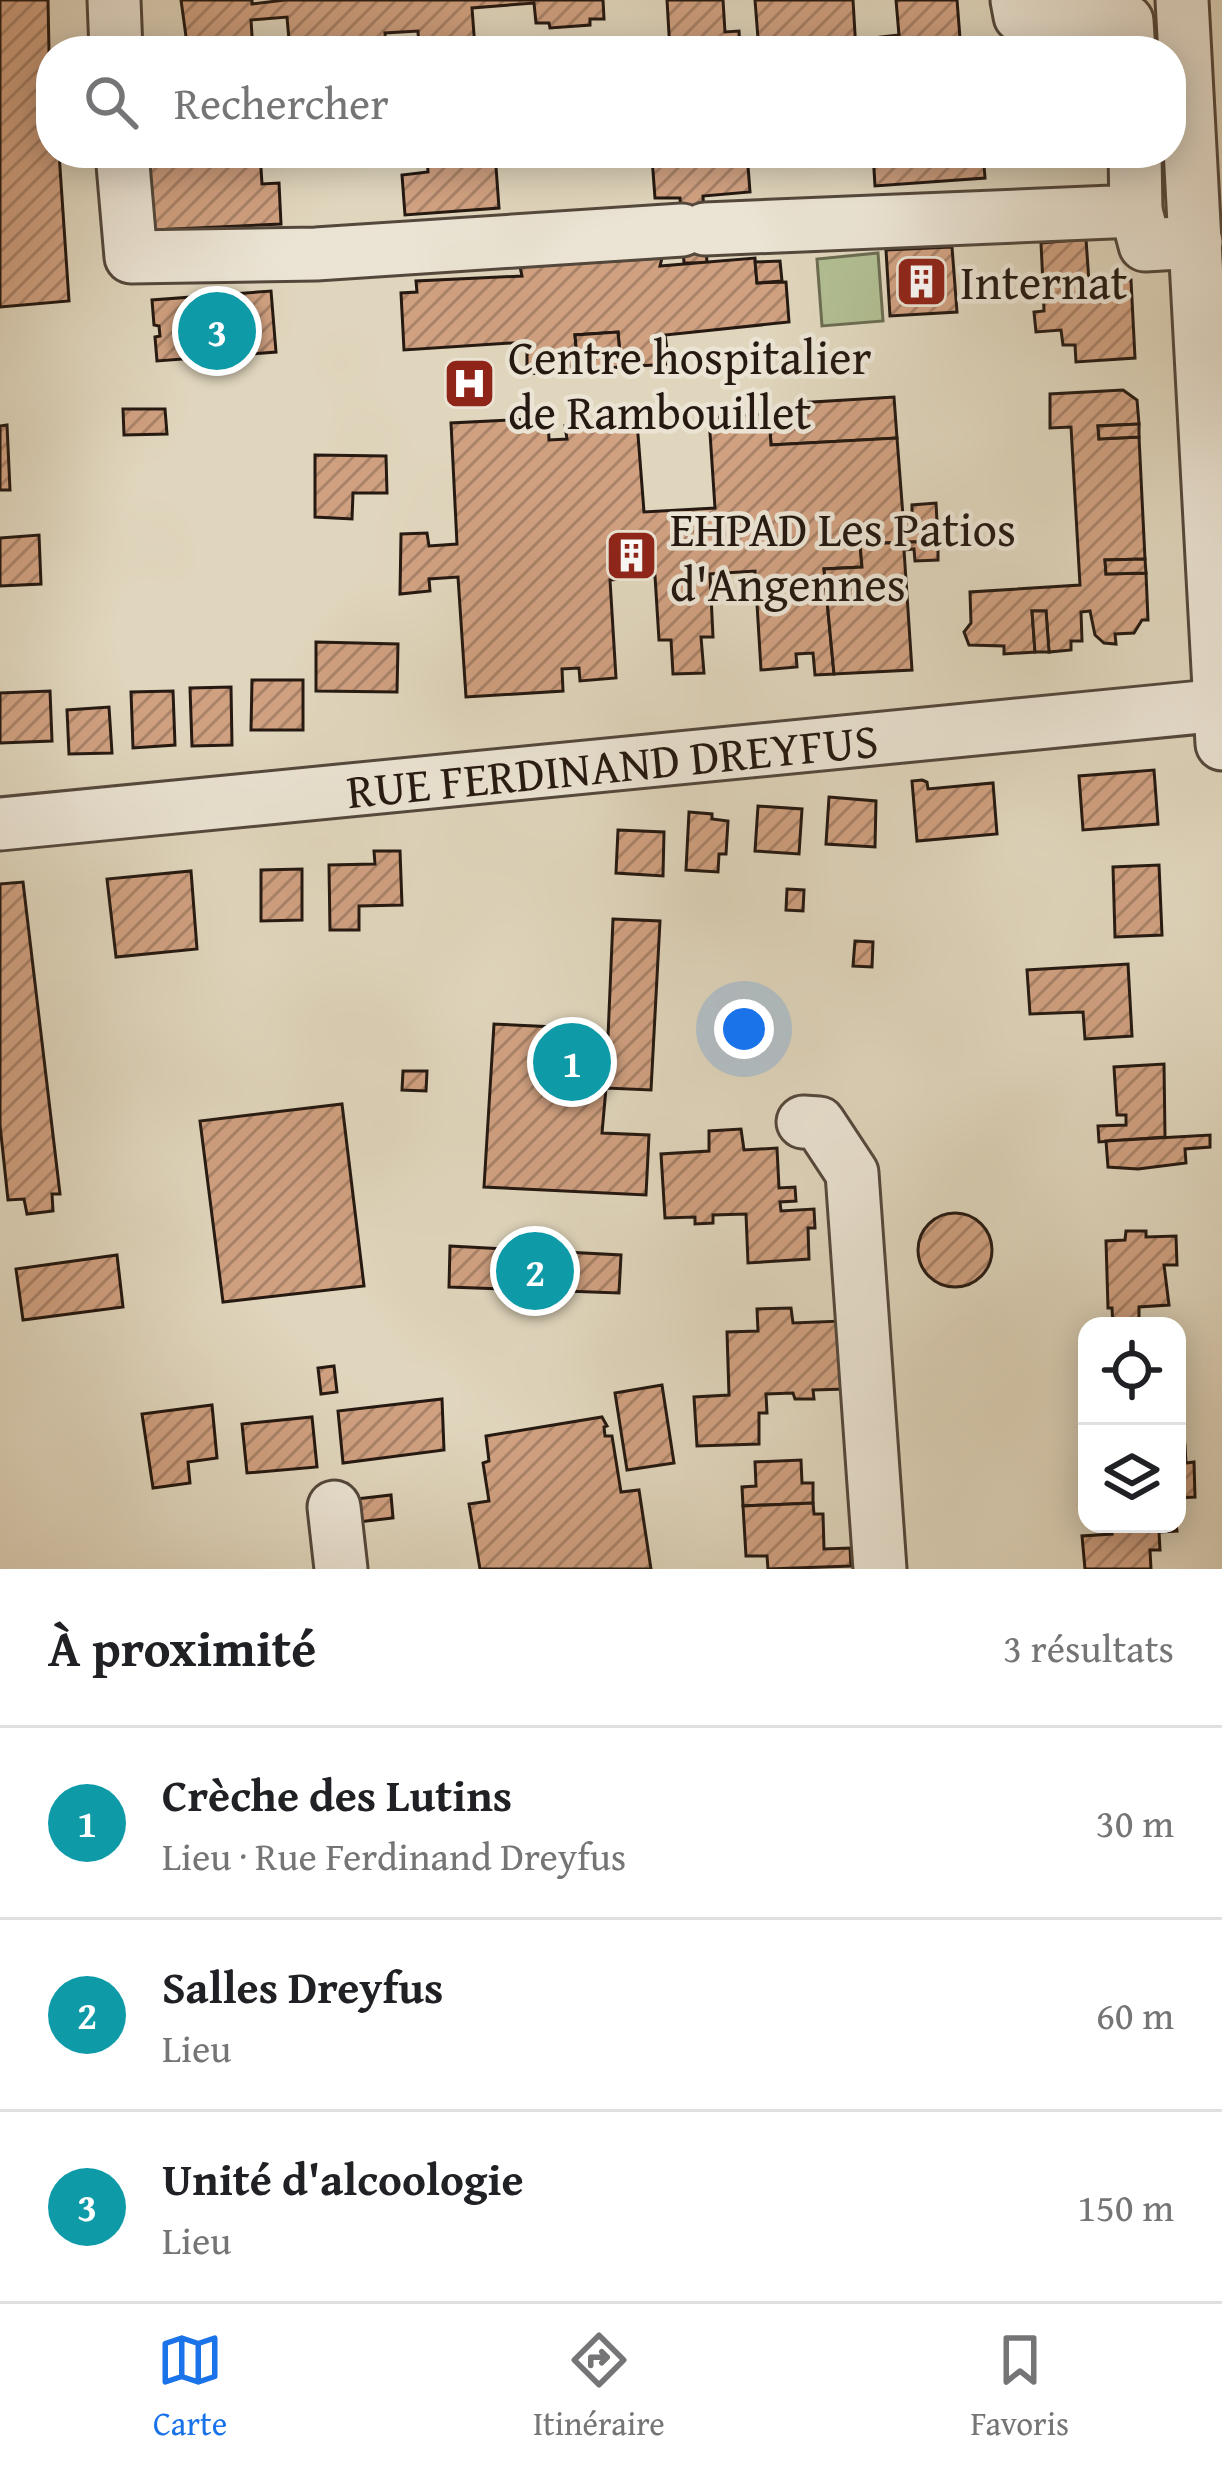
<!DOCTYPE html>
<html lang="fr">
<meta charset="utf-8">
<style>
:root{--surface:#fff;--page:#f6f6f6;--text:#202124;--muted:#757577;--line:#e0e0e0;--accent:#1a73e8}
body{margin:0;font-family:"Gentium Book Plus",serif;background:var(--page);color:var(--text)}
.controls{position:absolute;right:36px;bottom:36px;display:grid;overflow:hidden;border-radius:24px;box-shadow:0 6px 30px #0003}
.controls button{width:108px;height:108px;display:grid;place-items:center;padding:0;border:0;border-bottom:3px solid var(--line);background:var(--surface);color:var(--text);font:60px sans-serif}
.you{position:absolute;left:744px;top:1029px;width:42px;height:42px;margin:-30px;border:9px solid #fff;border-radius:50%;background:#1a73e8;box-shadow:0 0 0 18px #1a73e833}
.badge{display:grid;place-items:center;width:78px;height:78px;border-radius:50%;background:var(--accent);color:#fff;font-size:39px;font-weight:700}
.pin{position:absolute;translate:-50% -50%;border:6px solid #fff;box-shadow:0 3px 12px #0006}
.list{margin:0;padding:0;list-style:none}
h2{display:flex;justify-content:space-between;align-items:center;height:156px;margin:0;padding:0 48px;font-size:51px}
h2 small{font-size:39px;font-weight:400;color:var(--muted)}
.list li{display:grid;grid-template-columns:78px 1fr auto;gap:36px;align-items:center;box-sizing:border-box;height:192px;padding:0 48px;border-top:3px solid var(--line)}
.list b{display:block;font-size:45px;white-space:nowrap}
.list p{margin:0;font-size:39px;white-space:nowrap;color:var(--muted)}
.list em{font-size:39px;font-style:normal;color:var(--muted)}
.icon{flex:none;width:66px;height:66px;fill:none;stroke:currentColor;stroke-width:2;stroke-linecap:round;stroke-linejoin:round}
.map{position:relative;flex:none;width:1222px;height:1569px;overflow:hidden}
.search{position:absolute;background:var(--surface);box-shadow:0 6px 30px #0003;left:36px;right:36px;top:36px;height:132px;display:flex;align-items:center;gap:30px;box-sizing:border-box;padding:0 42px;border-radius:48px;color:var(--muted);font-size:45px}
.sheet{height:732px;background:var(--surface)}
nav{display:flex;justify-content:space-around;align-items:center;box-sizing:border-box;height:168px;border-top:3px solid var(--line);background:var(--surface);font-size:33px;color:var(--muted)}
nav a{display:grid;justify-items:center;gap:6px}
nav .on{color:var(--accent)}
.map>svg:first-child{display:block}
.green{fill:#b1be92;stroke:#6b6c52;stroke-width:3}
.building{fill:url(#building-hatch);stroke:#251911;stroke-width:3}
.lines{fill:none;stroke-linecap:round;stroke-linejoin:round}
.minor-casing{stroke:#54483c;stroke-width:57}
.minor{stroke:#ebe4d4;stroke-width:51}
.labels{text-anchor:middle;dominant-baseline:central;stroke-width:9;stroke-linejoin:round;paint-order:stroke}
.poi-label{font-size:48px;fill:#251911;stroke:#ebe4d4;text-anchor:start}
.street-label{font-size:48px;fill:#251911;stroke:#ebe4d4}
</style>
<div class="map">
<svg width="1222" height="1569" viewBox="0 0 1222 1569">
<defs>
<pattern id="building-hatch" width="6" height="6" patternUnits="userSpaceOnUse" patternTransform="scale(3)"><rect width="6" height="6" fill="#d0a181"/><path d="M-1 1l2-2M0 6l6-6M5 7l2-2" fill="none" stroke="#a98268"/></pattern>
</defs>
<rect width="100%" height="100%" fill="#e0d6bd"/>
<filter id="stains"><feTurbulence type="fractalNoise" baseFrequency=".00167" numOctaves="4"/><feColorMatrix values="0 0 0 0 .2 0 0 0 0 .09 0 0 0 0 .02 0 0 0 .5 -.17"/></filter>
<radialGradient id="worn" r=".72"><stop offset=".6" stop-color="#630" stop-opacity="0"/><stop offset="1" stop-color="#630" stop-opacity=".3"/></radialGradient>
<!-- green -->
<polygon class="green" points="878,253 883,321 822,326 817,259"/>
<!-- building -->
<g class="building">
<polygon points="0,0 48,0 51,153 59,153 69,301 0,307"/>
<polygon points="181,0 252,0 252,4 285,0 603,0 604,19 590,19 590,25 550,28 549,23 536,23 534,3 472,8 475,48 488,48 488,51 419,51 418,31 385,33 386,51 290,51 287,17 251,20 253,51 188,51"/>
<polygon points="667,0 723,0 725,32 739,31 740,51 670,51"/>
<polygon points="755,0 853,0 856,51 759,51"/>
<polygon points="896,0 957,0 961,51 881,51 880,37 899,35"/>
<polygon points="135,153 260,153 262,184 279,183 281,224 153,230"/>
<polygon points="427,153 495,153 499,208 405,215 402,175 428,172"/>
<polygon points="678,153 747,153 750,192 703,196 707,263 684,263 680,198 655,198 652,158"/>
<polygon points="873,153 983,153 985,178 875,186"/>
<polygon points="1086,239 1089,282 1043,285 1041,243"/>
<polygon points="952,247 957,312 890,316 886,250"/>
<polygon points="662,258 660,266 755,258 757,283 786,282 789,322 665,335 669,364 621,367 618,332 575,335 578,370 527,374 527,342 404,350 401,293 417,292 416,281 522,276 520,267"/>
<polygon points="780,261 782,281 757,283 755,262"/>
<polygon points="1131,280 1135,358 1076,362 1075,345 1063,345 1061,330 1036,332 1034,312 1044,311 1043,285"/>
<polygon points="271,291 276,352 157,361 155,337 160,336 159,326 154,325 152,300"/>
<polygon points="618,332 621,367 578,370 575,335"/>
<polygon points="1123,390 1137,400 1139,424 1098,426 1099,439 1139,437 1145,559 1105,560 1106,574 1146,573 1148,620 1142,620 1134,633 1115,634 1116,644 1104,643 1095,635 1090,611 1081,612 1082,641 1071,641 1071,650 1049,652 1046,611 1032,611 1035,652 1004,654 1004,646 969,645 964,632 971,623 970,592 1080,585 1071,427 1050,428 1050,394"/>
<polygon points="894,397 897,438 771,445 769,414 781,413 782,426 800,425 797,403"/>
<polygon points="123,409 165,409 167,434 124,435"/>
<polygon points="769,414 771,445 897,438 903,516 912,515 912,505 936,503 938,541 860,544 862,567 824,569 834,674 815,675 813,653 796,654 797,667 761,670 755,571 710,574 713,637 701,637 704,673 673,674 671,640 659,640 655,576 610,580 616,678 580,681 579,668 562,669 563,691 466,697 458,577 429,579 430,591 400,594 401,534 427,533 429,546 457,544 451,423 548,418 549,440 567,439 565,426 637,422 644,512 715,508 709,418"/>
<polygon points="1139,424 1139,437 1099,439 1098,426"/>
<polygon points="7,425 10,490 0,490 0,426"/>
<polygon points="315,455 386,456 387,493 353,493 352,519 315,517"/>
<polygon points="39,535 41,584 0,586 0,538"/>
<polygon points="938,541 938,560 915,561 914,549 904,550 912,670 834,674 824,569 862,567 860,544"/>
<polygon points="1145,559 1146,573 1106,574 1105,560"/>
<polygon points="1032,611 1046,611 1049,652 1035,652"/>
<polygon points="316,642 398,644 397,692 316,691"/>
<polygon points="252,680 303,680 303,730 251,730"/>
<polygon points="231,687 232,745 192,746 190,688"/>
<polygon points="50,691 52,741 0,743 0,693"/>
<polygon points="173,691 175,745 133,748 131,692"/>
<polygon points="109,707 112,753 69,754 67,710"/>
<polygon points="1154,770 1158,824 1083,830 1079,776"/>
<polygon points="922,780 927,782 928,789 993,783 997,834 917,841 912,781"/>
<polygon points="829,797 876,801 875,847 826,844"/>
<polygon points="758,806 802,809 799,854 755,851"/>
<polygon points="689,812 712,814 712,819 728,821 726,854 719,854 718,872 686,870"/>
<polygon points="618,830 664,832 663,876 616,873"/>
<polygon points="374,851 400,851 402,905 359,906 359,930 330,930 329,865 375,864"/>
<polygon points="1159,865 1162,935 1115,937 1113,867"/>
<polygon points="302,869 302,920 261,921 261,870"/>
<polygon points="191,871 197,949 116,957 107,879"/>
<polygon points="23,882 60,1194 52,1194 53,1211 27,1214 24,1199 8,1200 0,1125 0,884"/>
<polygon points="787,889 804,890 803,911 786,910"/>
<polygon points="613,919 660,921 651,1090 606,1088 602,1133 649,1135 646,1195 484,1187 494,1024 598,1029 597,1036 608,1037"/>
<polygon points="855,941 873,942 872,967 853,966"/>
<polygon points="1128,964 1132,1036 1085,1039 1083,1012 1030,1014 1027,970"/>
<polygon points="1164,1064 1165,1137 1099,1142 1098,1126 1126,1125 1126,1115 1117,1115 1114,1067"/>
<polygon points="403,1071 427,1071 426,1091 402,1090"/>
<polygon points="342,1104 364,1286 223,1302 200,1121"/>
<polygon points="741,1129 744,1150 777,1148 779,1188 795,1187 796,1201 780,1202 781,1211 814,1209 815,1228 808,1228 809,1259 748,1263 746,1214 713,1215 713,1223 695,1224 695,1217 665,1218 661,1154 709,1151 709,1131"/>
<polygon points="1210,1135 1210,1147 1185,1149 1186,1163 1138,1169 1108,1167 1106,1141"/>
<circle cx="955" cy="1250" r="37"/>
<polygon points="1126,1231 1146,1231 1146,1237 1176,1236 1177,1265 1164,1265 1169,1305 1139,1307 1139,1326 1113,1326 1112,1308 1108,1308 1106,1241 1125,1240"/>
<polygon points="450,1246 621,1255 619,1293 449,1287"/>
<polygon points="117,1255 123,1307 23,1320 16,1269"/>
<polygon points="791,1308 793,1323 842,1321 845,1389 813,1390 814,1399 795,1399 793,1393 766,1394 767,1413 759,1413 759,1444 697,1446 694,1397 729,1395 727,1332 758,1331 757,1309"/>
<polygon points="334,1366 337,1392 321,1394 318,1368"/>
<polygon points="662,1385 674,1463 627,1470 615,1393"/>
<polygon points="442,1399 444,1450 343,1463 338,1411"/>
<polygon points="212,1405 217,1458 188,1462 190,1483 153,1488 142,1414"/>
<polygon points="312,1417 317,1467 247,1473 242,1424"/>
<polygon points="602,1417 607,1426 604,1427 605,1436 612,1436 621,1492 639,1490 651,1569 480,1569 469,1504 489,1501 483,1463 489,1461 486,1436"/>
<polygon points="1177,1442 1177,1446 1185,1445 1186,1463 1194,1462 1195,1497 1177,1498"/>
<polygon points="801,1460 802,1483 813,1483 813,1503 743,1506 742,1487 756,1486 755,1462"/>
<polygon points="391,1495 393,1518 349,1523 347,1500"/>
<polygon points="813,1503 814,1514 823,1514 824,1549 850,1548 851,1566 768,1569 767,1556 746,1556 743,1506"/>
<polygon points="1111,1524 1176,1524 1177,1531 1159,1532 1160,1550 1150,1550 1151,1569 1085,1569 1082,1536 1112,1534"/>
</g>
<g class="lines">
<defs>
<g id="minor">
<polyline points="114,0 116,51"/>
<polyline points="1017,0 1020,16 1127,21 1129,51"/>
<polyline points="1182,0 1222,744"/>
<polyline points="122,153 131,257 316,254 682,230"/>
<polyline points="1136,211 1145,245 1196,242"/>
<polyline points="705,229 1136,211 1135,153"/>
<path id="s1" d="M0,824L1222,705"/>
<polyline points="803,1122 819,1123 852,1173 880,1569"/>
<polyline points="334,1507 341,1569"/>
</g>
</defs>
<!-- minor casing -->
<use href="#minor" class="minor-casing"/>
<!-- minor -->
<use href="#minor" class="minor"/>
</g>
<!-- icons -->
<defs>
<symbol id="building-square" viewBox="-11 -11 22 22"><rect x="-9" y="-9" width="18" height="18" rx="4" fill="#8f2418" stroke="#ebe4d4"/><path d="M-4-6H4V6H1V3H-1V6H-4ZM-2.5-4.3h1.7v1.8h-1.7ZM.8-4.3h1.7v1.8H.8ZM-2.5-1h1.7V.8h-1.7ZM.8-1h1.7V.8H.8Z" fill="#fff"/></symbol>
<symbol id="hospital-square" viewBox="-11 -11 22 22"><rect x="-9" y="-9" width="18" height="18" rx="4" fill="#8f2418" stroke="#ebe4d4"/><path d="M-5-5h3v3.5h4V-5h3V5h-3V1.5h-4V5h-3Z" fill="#fff"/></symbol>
</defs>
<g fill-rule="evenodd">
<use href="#building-square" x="892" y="252" width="59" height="59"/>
<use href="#hospital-square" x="440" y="354" width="59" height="59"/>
<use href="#building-square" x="602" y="526" width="59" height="59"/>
</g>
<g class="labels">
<!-- poi labels -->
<g class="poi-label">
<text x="960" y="281">Internat</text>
<text x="508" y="356">Centre hospitalier<tspan x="508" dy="55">de Rambouillet</tspan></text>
<text x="670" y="528">EHPAD Les Patios<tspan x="670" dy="55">d'Angennes</tspan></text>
</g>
<!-- street labels -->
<g class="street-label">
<text stroke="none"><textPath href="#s1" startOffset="615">RUE FERDINAND DREYFUS</textPath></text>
</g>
</g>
<rect width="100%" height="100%" filter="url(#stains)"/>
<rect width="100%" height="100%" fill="url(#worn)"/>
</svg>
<div class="controls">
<button><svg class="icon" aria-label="locate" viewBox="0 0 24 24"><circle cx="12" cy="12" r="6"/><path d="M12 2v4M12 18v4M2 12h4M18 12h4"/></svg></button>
<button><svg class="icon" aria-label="layers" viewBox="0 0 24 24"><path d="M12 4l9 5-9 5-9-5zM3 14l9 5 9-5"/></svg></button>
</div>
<div class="you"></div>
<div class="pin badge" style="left:572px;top:1062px;background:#0f9aa8">1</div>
<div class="pin badge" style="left:535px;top:1271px;background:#0f9aa8">2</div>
<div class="pin badge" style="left:217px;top:331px;background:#0f9aa8">3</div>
<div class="search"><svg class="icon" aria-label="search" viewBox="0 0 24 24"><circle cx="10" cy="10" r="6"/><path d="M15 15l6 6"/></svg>Rechercher</div>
</div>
<section class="sheet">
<h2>À proximité<small>3 résultats</small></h2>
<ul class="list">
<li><span class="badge" style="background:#0f9aa8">1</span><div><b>Crèche des Lutins</b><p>Lieu · Rue Ferdinand Dreyfus</p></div><em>30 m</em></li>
<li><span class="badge" style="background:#0f9aa8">2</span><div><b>Salles Dreyfus</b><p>Lieu</p></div><em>60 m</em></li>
<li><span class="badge" style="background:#0f9aa8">3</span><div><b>Unité d'alcoologie</b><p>Lieu</p></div><em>150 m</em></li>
</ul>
</section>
<nav>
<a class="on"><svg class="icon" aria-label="map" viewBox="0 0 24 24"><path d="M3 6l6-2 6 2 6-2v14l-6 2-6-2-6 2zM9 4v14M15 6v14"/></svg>Carte</a>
<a><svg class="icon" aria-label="directions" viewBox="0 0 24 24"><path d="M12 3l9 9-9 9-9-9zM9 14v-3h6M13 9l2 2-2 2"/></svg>Itinéraire</a>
<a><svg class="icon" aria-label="saved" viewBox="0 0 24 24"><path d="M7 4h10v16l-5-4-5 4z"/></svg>Favoris</a>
</nav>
